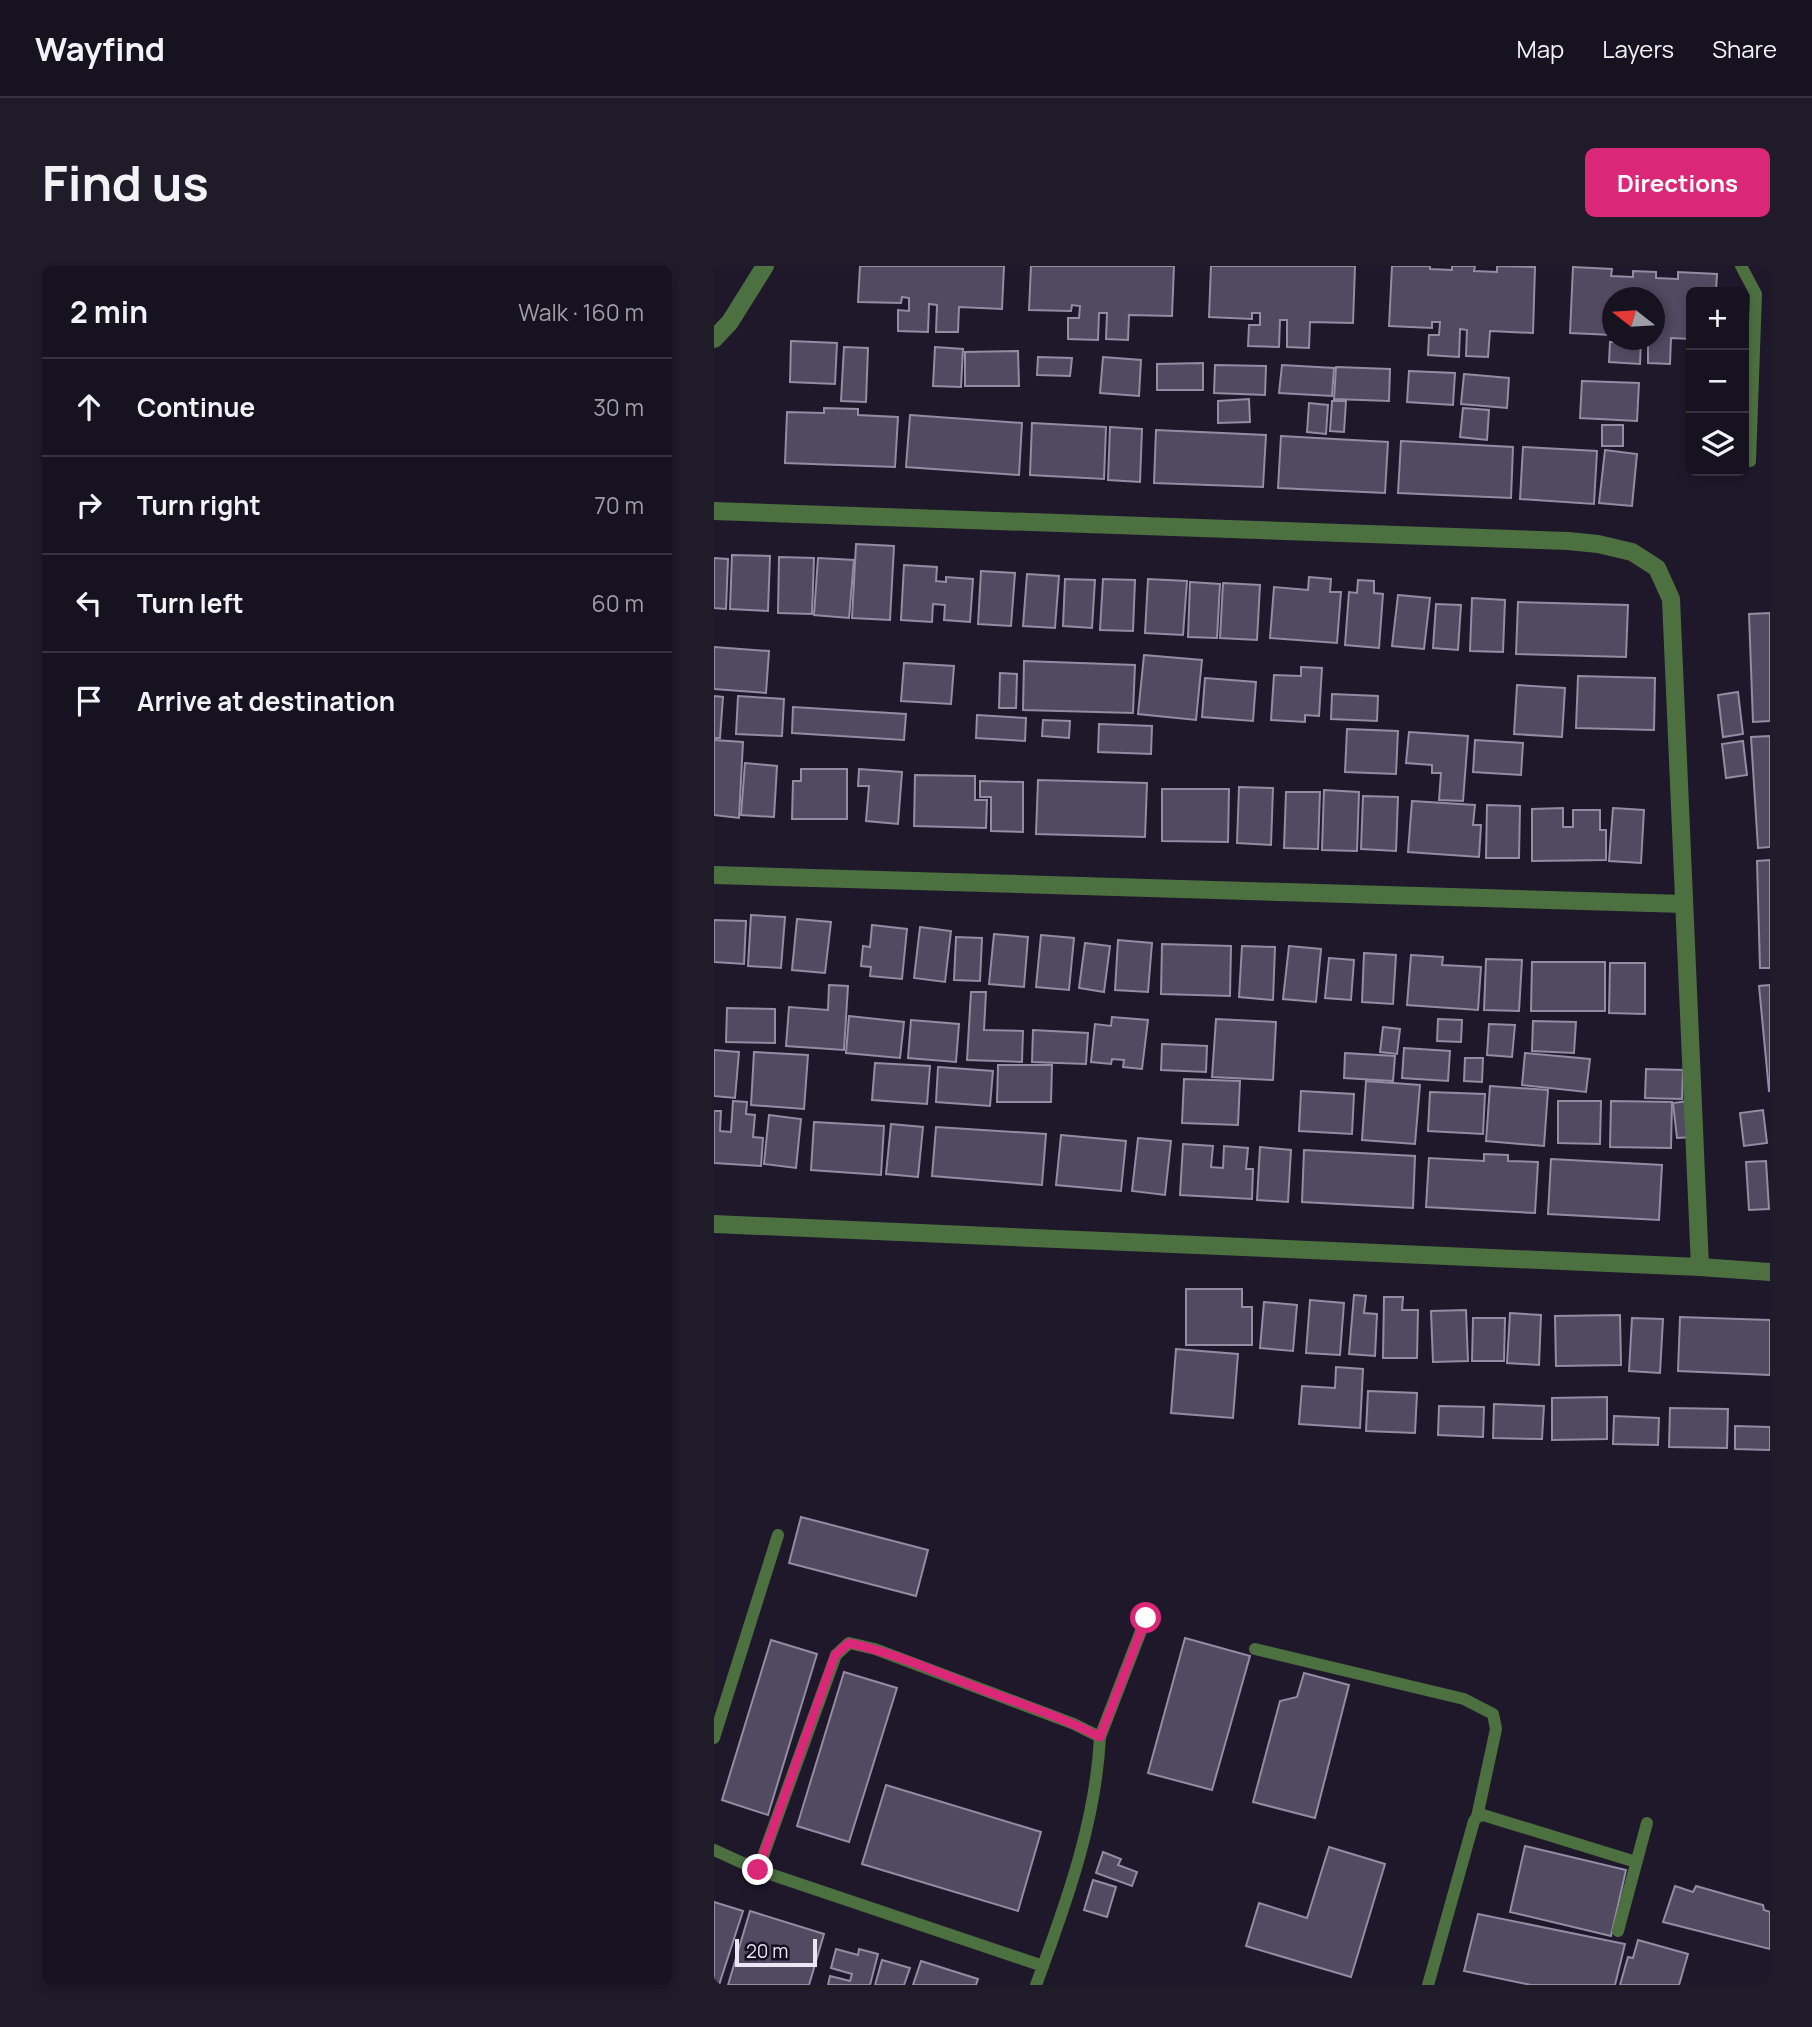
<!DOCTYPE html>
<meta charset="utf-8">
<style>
:root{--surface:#171220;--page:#201b29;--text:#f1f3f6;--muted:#9e9ea5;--line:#36323e;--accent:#db2777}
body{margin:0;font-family:Manrope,sans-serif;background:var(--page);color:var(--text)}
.controls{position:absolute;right:21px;top:21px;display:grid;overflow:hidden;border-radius:10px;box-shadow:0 4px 10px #0003}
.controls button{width:63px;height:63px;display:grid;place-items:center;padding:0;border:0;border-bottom:2px solid var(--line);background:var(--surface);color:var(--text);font:35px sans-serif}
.compass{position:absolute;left:888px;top:21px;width:63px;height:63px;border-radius:50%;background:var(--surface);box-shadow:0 4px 10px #0003;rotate:287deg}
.scale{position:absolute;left:21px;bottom:18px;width:82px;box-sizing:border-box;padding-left:7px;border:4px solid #eae6f4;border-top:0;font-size:19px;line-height:24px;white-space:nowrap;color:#eae6f4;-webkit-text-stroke:5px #160e21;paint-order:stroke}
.stop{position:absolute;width:21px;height:21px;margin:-16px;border:5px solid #db2777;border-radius:50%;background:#fff}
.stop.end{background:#db2777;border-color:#fff;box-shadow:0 2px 7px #0008}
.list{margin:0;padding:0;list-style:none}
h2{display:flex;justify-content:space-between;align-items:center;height:91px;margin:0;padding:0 28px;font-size:30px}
h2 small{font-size:23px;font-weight:400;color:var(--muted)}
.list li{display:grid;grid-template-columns:46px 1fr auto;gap:21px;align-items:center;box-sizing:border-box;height:98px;padding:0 28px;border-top:2px solid var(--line)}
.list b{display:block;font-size:26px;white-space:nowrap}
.list em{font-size:23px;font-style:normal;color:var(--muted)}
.icon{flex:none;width:38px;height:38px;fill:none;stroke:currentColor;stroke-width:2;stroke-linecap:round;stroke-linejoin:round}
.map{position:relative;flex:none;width:1056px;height:1719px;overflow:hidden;border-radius:10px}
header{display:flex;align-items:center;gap:42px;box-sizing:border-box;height:98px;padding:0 35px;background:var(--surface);border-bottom:2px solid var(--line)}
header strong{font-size:33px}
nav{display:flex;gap:38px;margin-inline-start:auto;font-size:24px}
.intro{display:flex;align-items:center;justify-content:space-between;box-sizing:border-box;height:168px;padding:0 42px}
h1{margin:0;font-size:49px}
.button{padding:18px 32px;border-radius:10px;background:var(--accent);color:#fff;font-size:24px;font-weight:700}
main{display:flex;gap:42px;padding:0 42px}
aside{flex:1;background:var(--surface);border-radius:10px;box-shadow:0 4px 10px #0003}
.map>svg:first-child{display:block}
.building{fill:#524a61;stroke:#948ba4;stroke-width:2}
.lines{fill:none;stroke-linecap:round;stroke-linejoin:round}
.lane{stroke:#4d7040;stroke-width:12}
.street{stroke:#4d7040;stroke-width:18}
.route{stroke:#db2777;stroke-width:9}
</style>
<header>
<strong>Wayfind</strong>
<nav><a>Map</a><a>Layers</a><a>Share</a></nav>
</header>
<div class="intro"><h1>Find us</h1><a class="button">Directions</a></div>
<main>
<aside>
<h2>2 min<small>Walk · 160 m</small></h2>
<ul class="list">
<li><svg class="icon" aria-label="ahead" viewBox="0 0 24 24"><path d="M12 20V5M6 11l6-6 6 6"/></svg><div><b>Continue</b></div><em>30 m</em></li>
<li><svg class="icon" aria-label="right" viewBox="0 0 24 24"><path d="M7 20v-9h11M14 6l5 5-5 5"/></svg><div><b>Turn right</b></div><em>70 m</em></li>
<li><svg class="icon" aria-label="left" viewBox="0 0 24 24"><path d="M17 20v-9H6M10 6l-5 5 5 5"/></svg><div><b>Turn left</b></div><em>60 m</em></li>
<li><svg class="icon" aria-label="arrive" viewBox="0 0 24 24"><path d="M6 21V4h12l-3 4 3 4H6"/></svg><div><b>Arrive at destination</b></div></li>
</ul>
</aside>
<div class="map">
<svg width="1056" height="1719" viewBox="0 0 1056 1719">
<rect width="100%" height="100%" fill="#1f182b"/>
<!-- building -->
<g class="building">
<polygon points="146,0 290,0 288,43 245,41 244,66 222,66 223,39 215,38 214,66 184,65 184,44 195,45 195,32 188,31 187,37 144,36"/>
<polygon points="317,0 460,0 458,50 415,49 414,74 392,73 393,47 385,47 384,74 354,73 354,52 365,52 366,40 358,39 357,45 315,44"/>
<polygon points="497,0 641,0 639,57 596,56 595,82 573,81 573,54 566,54 565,81 534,80 535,59 546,59 546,47 538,47 538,53 495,51"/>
<polygon points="678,0 716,0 716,3 738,4 738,0 761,0 760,5 783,6 783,0 821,1 819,67 776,65 774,91 752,90 753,64 746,63 745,91 714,89 715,69 725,69 726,56 718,56 718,62 675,60"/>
<polygon points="859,1 898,3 897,10 919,11 919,5 942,6 942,12 964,13 964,6 1003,8 1002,26 977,26 977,73 957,72 956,98 934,97 934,74 940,74 940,32 898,32 898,69 856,67"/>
<polygon points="906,74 927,74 926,98 895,96 896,76 906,76"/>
<polygon points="77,75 123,77 121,118 76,116"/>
<polygon points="130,81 154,82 152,136 127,135"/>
<polygon points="221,81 249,83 247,121 219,120"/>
<polygon points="304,85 305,120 251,120 251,86"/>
<polygon points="324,91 358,92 356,110 323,109"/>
<polygon points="389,91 427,94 425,130 386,127"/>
<polygon points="489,97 489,124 443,124 443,98"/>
<polygon points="501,99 552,100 551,129 500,127"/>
<polygon points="568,99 620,102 618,130 565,127"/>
<polygon points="622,101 676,103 675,135 620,133"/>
<polygon points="695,105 741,107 739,139 693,136"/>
<polygon points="750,108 795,112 793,142 747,138"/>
<polygon points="868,115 925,117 923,155 866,152"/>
<polygon points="535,133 536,156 504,157 504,135"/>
<polygon points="618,135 632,135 630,166 616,165"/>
<polygon points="595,137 614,139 612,168 593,166"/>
<polygon points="110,142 144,143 144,149 184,151 181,201 71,197 73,146 110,147"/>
<polygon points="749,142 775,144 773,174 746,171"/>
<polygon points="196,149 308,157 305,209 192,201"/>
<polygon points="318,157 392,161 390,213 316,209"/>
<rect x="888" y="159" width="21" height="21"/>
<polygon points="396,161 428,163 426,216 394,214"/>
<polygon points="442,164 552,169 549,221 440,217"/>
<polygon points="567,170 674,176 671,227 564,222"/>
<polygon points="687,175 799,181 797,232 684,227"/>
<polygon points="809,181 883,185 880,238 806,233"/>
<polygon points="891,184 923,188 918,240 885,237"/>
<polygon points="142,278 180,280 176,354 138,352"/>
<polygon points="18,289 56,290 54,345 16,343"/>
<polygon points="65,291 100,292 98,348 64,347"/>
<polygon points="0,292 14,293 12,343 0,342"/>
<polygon points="104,292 140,294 135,352 100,349"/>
<polygon points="190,299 223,301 222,315 232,316 232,311 259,313 256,356 230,354 231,339 219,338 218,356 187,354"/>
<polygon points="267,305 301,307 297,360 264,358"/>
<polygon points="313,308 345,310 341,362 309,360"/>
<polygon points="595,311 617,313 616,326 627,326 623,377 556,372 560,321 594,324"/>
<polygon points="351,313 381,314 378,362 349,360"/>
<polygon points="389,313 421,314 419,365 386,364"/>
<polygon points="434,313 473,315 469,369 431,367"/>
<polygon points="644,314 660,315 660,327 669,328 665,382 631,379 635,326 643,327"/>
<polygon points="476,316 506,318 503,372 474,371"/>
<polygon points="509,317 546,319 543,374 506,372"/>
<polygon points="684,329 716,332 710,383 678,380"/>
<polygon points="758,332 791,334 789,386 756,385"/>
<polygon points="804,336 914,339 912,391 802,388"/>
<polygon points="722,338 747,339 744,384 719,382"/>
<polygon points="1056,347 1056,455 1039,456 1035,348"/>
<polygon points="0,381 55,385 52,427 0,423"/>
<polygon points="430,389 488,394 482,454 424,448"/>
<polygon points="310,395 421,399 419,447 309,444"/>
<polygon points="190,397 240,400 237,438 187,435"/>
<polygon points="587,401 608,402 605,450 591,449 591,456 557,454 560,409 587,410"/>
<polygon points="286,407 303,408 302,442 285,442"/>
<polygon points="864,410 941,412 940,464 862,462"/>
<polygon points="491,412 542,416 539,455 488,451"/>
<polygon points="803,419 851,422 848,471 800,468"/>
<polygon points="1024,426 1029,468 1009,471 1004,429"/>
<polygon points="618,428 664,430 663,455 617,453"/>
<polygon points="0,430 9,431 6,472 0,472"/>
<polygon points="24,430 70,433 68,470 22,468"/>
<polygon points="79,441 192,448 190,474 78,467"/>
<polygon points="263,449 312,452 311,475 262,472"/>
<polygon points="329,454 356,455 355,472 328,470"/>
<polygon points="385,458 438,460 437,488 384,486"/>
<polygon points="633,463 684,465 682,508 631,506"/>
<polygon points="695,466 754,470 749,535 725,534 727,507 718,507 718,499 692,497"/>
<polygon points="1056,470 1056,581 1044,582 1037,471"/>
<polygon points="0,474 29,476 25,552 0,549"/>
<polygon points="761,474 809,477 807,509 759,506"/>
<polygon points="1029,475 1033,509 1012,512 1008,478"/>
<polygon points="31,497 63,500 60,551 27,549"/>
<polygon points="87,503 133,503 133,553 78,553 79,515 87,515"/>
<polygon points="145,503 188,506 184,558 152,555 155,520 144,520"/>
<polygon points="201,509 261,510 261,534 273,534 272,562 200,560"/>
<polygon points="324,514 433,517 431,571 322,568"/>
<polygon points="266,515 309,516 309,566 277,565 277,531 266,531"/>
<polygon points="525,521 559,522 557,579 523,577"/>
<polygon points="448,523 515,523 514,576 448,575"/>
<polygon points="610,524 645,526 643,585 608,584"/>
<polygon points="572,526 606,526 604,583 570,582"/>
<polygon points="649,530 684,531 682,585 647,583"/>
<polygon points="698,535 761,539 759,559 767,559 765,591 694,586"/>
<polygon points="773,539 806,540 805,592 772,592"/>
<polygon points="849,542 849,561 859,561 859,544 886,544 886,564 892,564 892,594 818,595 818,543"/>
<polygon points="899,542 930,544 927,597 895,595"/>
<polygon points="1056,594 1056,702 1046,702 1043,595"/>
<polygon points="37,649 71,651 67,702 34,700"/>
<polygon points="83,653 117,656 111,707 78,704"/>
<polygon points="0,654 32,655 30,698 0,696"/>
<polygon points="158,659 193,663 188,713 156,710 157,701 147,700 149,680 156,681"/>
<polygon points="206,661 237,665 231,716 200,712"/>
<polygon points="280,668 314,671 310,721 275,718"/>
<polygon points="327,669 360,672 355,724 322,721"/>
<polygon points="242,671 268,672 266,715 240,714"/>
<polygon points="404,674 438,677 434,726 401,724"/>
<polygon points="371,677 396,680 390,726 365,722"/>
<polygon points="448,678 517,680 516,730 447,728"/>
<polygon points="528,680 561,681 559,734 525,731"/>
<polygon points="575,680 607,683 602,736 569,733"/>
<polygon points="650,687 682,689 679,738 648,736"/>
<polygon points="697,689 729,691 728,699 767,701 764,744 693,739"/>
<polygon points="615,692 640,694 637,734 611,732"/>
<polygon points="772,693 808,694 805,745 770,744"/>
<polygon points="818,696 891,696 891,745 817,745"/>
<polygon points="896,697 931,697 931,748 895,747"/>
<polygon points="115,719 134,720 130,784 72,780 75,741 114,744"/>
<polygon points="1056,719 1056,825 1055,825 1045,720"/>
<polygon points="257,726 272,726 270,764 309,765 308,796 253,794"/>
<polygon points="13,742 61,743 61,777 12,776"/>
<polygon points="135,750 190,756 186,792 132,787"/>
<polygon points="398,751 434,754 428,803 409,801 410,794 398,793 397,798 377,796 381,758 397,760"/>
<polygon points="502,753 562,756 559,814 498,811"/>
<polygon points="724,753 748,754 747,776 723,775"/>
<polygon points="197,754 245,758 242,796 194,792"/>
<polygon points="819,755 862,756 860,787 818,785"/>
<polygon points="775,758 801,759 798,791 773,789"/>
<polygon points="669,761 686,763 683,788 666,786"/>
<polygon points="319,764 374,767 372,798 318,796"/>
<polygon points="448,778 493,780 492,806 447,804"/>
<polygon points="690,782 736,785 734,815 688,812"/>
<polygon points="0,784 25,786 21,832 0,830"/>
<polygon points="40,786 94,789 90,843 37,839"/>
<polygon points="631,787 681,790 679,815 630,812"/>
<polygon points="811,787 876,793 872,826 808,819"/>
<polygon points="751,792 769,792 768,816 750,815"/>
<polygon points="161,797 216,800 213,838 158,834"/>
<polygon points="284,799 338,799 337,836 283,836"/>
<polygon points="224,801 279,805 276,840 222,836"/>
<polygon points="932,803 969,804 968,833 931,832"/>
<polygon points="470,813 526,815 524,859 468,857"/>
<polygon points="652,815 706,819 701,878 648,874"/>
<polygon points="776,820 834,824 830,880 772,875"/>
<polygon points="587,825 640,828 638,868 585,865"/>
<polygon points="716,826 771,828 769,868 714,865"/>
<polygon points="19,835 33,836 32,848 41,849 39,871 49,872 47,900 0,897 0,845 7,845 6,865 17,866"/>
<polygon points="844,835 887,835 886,878 844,877"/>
<polygon points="897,835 958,836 957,882 896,881"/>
<polygon points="974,835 978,871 963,872 959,837"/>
<polygon points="1049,844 1053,877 1030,880 1026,847"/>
<polygon points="55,849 87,853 82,902 50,898"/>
<polygon points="100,856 170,860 167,909 97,904"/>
<polygon points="177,858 209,861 204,911 172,908"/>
<polygon points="222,861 332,868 328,919 218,910"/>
<polygon points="347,869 412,875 407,925 342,919"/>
<polygon points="424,872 457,875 451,929 418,925"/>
<polygon points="469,878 499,880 497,901 509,902 510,880 534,882 532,903 539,903 538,933 466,929"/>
<polygon points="546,881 577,884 574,936 543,934"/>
<polygon points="590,884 701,890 699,942 588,936"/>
<polygon points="770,888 794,889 794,895 824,896 821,947 712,941 715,892 770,895"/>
<polygon points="837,893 948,899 945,954 834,948"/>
<polygon points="1052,895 1055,943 1035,944 1032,896"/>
<polygon points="472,1023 528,1023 528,1041 538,1041 538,1079 472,1079"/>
<polygon points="640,1029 652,1030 650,1047 663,1048 661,1090 635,1088"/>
<polygon points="670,1031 689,1031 688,1044 704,1044 703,1092 669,1092"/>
<polygon points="596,1034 630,1037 626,1089 592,1087"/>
<polygon points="550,1036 583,1039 579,1085 546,1082"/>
<polygon points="752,1044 754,1095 719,1096 717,1045"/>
<polygon points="796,1047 827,1049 825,1099 793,1097"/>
<polygon points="906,1049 907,1099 842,1100 841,1050"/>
<polygon points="966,1051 1056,1054 1056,1109 964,1105"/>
<polygon points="759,1052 791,1052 790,1095 758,1095"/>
<polygon points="918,1052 949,1053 946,1107 915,1105"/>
<polygon points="462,1083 524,1088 519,1152 457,1147"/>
<polygon points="622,1101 649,1103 646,1162 585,1158 588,1120 621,1122"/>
<polygon points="654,1125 703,1127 701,1167 652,1165"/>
<polygon points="893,1131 893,1173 838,1174 838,1132"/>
<polygon points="780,1138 830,1140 828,1173 779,1172"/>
<polygon points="725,1140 770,1141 769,1171 724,1169"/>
<polygon points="956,1142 1014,1143 1013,1182 955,1181"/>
<polygon points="900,1150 945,1152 944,1179 899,1178"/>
<polygon points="1021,1160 1056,1161 1056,1184 1021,1183"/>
<polygon points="87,1251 214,1284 202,1330 75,1297"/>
<polygon points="471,1372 536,1390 498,1524 434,1507"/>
<polygon points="57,1374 103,1388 54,1549 8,1534"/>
<polygon points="130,1406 183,1422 135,1576 83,1560"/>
<polygon points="590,1407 635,1419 601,1552 539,1536 566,1435 583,1431"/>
<polygon points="172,1519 327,1566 304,1645 148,1598"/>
<polygon points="811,1580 912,1604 897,1670 796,1646"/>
<polygon points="615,1581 671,1598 637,1711 532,1680 545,1637 593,1652"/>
<polygon points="389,1586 407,1593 404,1599 423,1606 418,1620 382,1607"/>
<polygon points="379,1614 402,1621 393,1651 370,1644"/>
<polygon points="961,1620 979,1626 982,1620 1049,1639 1050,1644 1056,1646 1056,1683 949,1656"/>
<polygon points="0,1636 29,1645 5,1719 0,1719"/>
<polygon points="36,1645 110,1668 95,1719 14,1719"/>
<polygon points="764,1648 911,1678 901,1719 817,1719 750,1705"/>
<polygon points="924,1674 974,1688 965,1719 906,1719 914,1691 919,1692"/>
<polygon points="122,1683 144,1689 145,1683 164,1688 156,1719 114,1719 116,1710 136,1715 138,1708 117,1702"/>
<polygon points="168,1694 196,1702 190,1719 161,1719"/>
<polygon points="207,1695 264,1713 262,1719 199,1719"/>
</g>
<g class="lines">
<!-- lane -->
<g class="lane">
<polyline points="1027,0 1042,28 1036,195"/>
<polyline points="541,1383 750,1433 779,1448 782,1463 763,1551"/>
<polyline points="386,1471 432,1352"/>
<polyline points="0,1472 64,1269"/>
<polyline points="0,1584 44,1604 329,1700 322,1719"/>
<path d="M44,1604L122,1389L135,1377L161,1383L360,1458L386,1471C382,1551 356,1626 329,1700"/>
<polyline points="904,1665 933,1557"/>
<polyline points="714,1719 760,1555 763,1551 769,1549 922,1596"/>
</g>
<!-- street -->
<g class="street">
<polyline points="0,73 16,56 51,0"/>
<polyline points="0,245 854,275 884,278 918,286 943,302 957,333 986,1001"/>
<polyline points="0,609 970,638"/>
<polyline points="0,958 986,1001 1056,1006"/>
</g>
</g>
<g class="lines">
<!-- route -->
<path class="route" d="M44,1604L121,1389L135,1377C180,1387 223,1406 267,1423C307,1438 348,1451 386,1471L432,1352"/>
</g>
</svg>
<div class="controls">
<button>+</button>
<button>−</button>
<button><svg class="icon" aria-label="layers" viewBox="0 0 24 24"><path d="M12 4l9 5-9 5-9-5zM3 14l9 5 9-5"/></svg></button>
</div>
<svg class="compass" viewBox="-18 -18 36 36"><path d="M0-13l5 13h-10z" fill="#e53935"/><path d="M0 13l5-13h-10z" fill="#9e9ea5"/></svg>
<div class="scale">20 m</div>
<div class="stop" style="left:432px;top:1352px"></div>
<div class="stop end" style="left:44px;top:1604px"></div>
</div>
</main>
